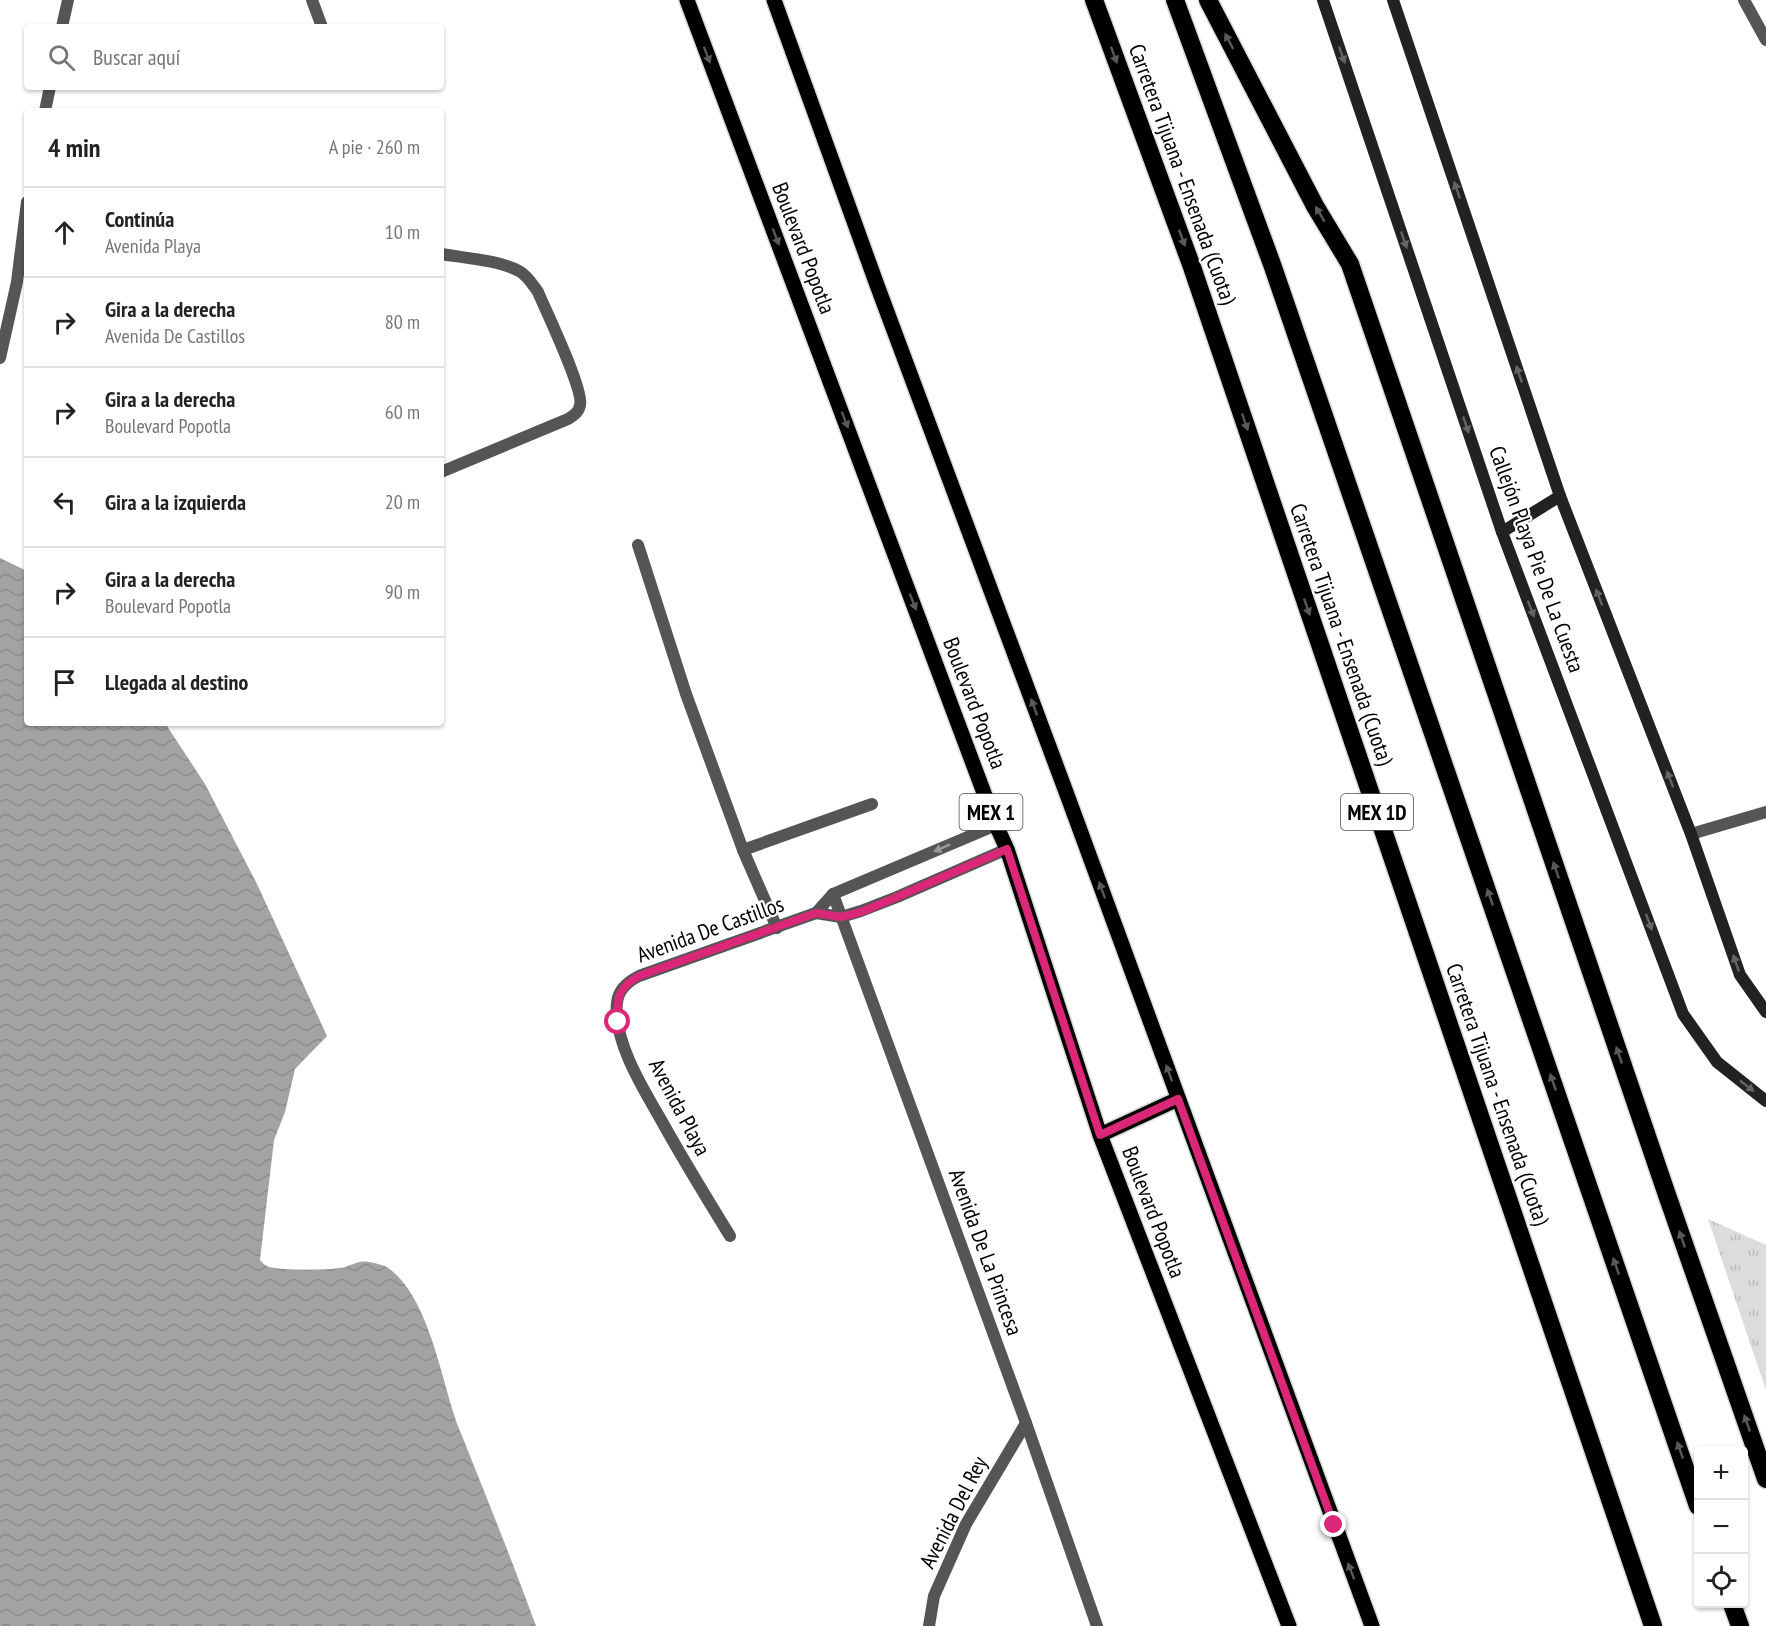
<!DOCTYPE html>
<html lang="es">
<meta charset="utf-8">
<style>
:root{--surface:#fff;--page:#f6f6f6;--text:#222;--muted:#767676;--line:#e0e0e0}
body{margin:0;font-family:"PT Sans Narrow",sans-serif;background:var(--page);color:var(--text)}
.controls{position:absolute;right:18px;bottom:18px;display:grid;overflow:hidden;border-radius:6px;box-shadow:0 2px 4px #0004}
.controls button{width:54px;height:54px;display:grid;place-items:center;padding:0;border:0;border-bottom:2px solid var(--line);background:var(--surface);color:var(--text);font:30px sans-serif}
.stop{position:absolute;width:18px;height:18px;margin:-14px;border:4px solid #db2777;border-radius:50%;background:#fff}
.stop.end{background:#db2777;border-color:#fff;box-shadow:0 2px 6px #0008}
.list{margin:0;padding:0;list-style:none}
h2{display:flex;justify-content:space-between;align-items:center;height:78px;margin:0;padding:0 24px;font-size:26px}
h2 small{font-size:20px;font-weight:400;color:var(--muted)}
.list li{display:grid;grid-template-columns:39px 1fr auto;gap:18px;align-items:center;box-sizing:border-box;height:90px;padding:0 24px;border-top:2px solid var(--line)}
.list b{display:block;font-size:22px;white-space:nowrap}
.list p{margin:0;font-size:20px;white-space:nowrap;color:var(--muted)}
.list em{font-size:20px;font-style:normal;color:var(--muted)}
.icon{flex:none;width:33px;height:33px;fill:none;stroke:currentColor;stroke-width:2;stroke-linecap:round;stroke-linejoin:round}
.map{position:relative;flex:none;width:1766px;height:1626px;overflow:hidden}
.search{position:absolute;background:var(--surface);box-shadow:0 2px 4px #0004;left:24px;top:24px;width:420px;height:66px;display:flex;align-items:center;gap:15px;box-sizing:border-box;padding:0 21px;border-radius:6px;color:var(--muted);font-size:22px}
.panel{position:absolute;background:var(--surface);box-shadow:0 2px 4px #0004;left:24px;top:108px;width:420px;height:618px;border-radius:6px}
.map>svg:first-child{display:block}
.park{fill:url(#park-tufts)}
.water{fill:url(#water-waves)}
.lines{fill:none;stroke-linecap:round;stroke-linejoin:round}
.primary-casing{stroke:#dbdbdb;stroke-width:18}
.motorway-casing{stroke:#dbdbdb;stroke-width:21}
.service{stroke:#555;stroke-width:12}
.minor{stroke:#555;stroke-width:12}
.secondary{stroke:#222;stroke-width:12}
.primary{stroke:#000;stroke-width:15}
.motorway{stroke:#000;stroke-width:18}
.oneway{fill:#595959}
.oneway2{fill:#646464}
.oneway3{fill:#999}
.route{stroke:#db2777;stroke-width:8}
.labels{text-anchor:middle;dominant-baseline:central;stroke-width:4.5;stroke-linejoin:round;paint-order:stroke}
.shield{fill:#fff;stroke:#4c4c4c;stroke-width:1.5}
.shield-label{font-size:21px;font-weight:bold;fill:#000}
.street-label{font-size:22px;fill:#000;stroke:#fff}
</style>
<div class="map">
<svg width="1766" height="1626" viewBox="0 0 1766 1626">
<defs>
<pattern id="park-tufts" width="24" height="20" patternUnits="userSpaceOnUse" patternTransform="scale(1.5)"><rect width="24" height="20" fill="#dcdcdc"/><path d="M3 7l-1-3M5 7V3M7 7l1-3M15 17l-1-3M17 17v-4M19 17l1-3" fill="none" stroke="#bbb"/></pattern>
<pattern id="water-waves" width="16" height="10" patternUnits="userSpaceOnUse" patternTransform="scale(1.5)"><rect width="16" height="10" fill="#a3a3a3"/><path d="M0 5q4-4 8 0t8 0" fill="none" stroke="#8b8b8b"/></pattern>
</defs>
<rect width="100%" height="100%" fill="#fff"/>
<!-- park -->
<polygon class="park" points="1708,1219 1766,1245 1766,1390"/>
<!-- water -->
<path class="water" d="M0,558L27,571V723H165L205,784L257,884L327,1036L295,1069L285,1112L274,1140L260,1260C262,1262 264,1265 267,1266C275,1271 328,1270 339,1268C354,1266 358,1258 374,1263C378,1264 383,1265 387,1267C431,1298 441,1383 460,1431C486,1496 512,1560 536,1626H0Z"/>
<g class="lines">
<defs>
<g id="primary">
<polyline points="687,0 996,825 1007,849 1100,1135 1289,1626"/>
<polyline points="774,0 877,285 1069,800 1372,1626"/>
<polyline points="1100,1135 1178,1099"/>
</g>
<g id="motorway">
<polyline points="1094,0 1192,267 1653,1626"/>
<polyline points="1175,0 1273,267 1698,1506"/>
<polyline points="1208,0 1315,206 1350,264 1666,1192 1766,1479"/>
<polyline points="1732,1604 1740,1626"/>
</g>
</defs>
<!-- primary casing -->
<use href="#primary" class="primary-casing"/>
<!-- motorway casing -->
<use href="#motorway" class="motorway-casing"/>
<!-- service -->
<g class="service">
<polyline points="638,545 686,694 743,850 777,928"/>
<polyline points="743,850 872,804"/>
</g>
<!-- minor -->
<g class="minor">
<polyline points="312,0 322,27"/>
<polyline points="1744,0 1766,40"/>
<polyline points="62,27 68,0"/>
<polyline points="45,111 50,87"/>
<path d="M441,254C465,258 498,260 519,271C527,275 533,285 538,292C546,311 584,390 580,405C579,412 574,415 568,419L441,472"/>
<polyline points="0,358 17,282 27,202"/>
<polyline points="1691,834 1766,812"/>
<polyline points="833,894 1026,1423 1097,1626"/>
<polyline points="816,913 841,917 861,911 897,897 1007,849"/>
<path d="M730,1236C706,1197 682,1158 660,1118C642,1087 613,1040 617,1003C618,990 627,982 639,976L816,913L833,894L996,825"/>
<polyline points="929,1626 934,1596 966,1524 1026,1423"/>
</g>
<!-- secondary -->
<g class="secondary">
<polyline points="1323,0 1502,532 1683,1014 1717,1062 1766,1101"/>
<polyline points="1393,0 1560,496 1691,834 1740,975 1766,1012"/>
<polyline points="1502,532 1560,496"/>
</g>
<!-- primary -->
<use href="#primary" class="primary"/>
<!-- motorway -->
<use href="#motorway" class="motorway"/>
</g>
<!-- one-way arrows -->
<defs><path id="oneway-solid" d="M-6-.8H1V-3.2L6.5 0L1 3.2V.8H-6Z" transform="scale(1.5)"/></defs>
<g class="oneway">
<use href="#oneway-solid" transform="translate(1229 41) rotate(-118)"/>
<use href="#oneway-solid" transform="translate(707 55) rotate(69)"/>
<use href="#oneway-solid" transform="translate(1114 55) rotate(70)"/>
<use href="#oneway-solid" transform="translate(1320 214) rotate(-121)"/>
<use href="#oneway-solid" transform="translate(776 237) rotate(69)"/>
<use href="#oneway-solid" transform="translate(1182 238) rotate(70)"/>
<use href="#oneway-solid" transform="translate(845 420) rotate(69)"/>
<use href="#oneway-solid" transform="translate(1245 422) rotate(71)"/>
<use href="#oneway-solid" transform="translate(913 602) rotate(69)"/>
<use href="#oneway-solid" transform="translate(1307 607) rotate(71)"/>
<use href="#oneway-solid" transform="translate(1034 707) rotate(-110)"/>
<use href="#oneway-solid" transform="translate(1556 870) rotate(-109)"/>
<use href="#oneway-solid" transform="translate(1102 890) rotate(-110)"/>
<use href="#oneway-solid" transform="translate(1490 897) rotate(-109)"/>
<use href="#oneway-solid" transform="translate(1619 1055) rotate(-109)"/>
<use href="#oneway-solid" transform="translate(1169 1073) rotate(-110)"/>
<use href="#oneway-solid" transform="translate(1553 1082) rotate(-109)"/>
<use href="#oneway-solid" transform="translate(1682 1239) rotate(-109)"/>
<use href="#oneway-solid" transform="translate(1616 1266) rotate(-109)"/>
<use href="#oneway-solid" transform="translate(1747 1423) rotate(-109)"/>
<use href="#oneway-solid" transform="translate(1680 1450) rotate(-109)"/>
<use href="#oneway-solid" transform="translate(1351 1571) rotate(-111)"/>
</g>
<g class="oneway2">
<use href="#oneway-solid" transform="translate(1342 55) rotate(71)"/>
<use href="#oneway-solid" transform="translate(1457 190) rotate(-109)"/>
<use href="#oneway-solid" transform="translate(1404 240) rotate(71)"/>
<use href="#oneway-solid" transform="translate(1519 374) rotate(-109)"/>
<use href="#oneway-solid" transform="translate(1466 425) rotate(71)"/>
<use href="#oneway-solid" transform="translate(1599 597) rotate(-111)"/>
<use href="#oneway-solid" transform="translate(1531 609) rotate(69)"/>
<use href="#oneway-solid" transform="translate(1670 779) rotate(-111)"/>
<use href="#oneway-solid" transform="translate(1649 922) rotate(70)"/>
<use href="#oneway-solid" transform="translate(1736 963) rotate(-109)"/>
<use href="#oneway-solid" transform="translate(1747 1086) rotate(38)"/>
</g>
<use class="oneway3" href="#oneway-solid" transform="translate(942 848) rotate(156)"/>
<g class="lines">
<!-- route -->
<path class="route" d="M618,1022C617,998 617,988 639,976L816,913L841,917L861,912L897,897L1007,849L1100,1135L1178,1099L1334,1525"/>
</g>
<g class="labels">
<!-- shield labels -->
<g class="shield">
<rect x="959.5" y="794" width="63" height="36" rx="4.5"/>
<rect x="1341" y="794" width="72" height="36" rx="4.5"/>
</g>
<g class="shield-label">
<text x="991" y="812">MEX 1</text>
<text x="1377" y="812">MEX 1D</text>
</g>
<!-- street labels -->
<g class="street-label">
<text transform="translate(1183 174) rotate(70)">Carretera Tijuana - Ensenada (Cuota)</text>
<text transform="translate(804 248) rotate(69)">Boulevard Popotla</text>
<text transform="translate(1537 559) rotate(70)">Callejón Playa Pie De La Cuesta</text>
<text transform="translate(1342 634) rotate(71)">Carretera Tijuana - Ensenada (Cuota)</text>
<text transform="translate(975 703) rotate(69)">Boulevard Popotla</text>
<text transform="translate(710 929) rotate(-20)">Avenida De Castillos</text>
<text transform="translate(1498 1094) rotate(71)">Carretera Tijuana - Ensenada (Cuota)</text>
<text transform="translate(680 1107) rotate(62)">Avenida Playa</text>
<text transform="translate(1154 1212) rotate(69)">Boulevard Popotla</text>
<text transform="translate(986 1252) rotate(70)">Avenida De La Princesa</text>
<text transform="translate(953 1512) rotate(-63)">Avenida Del Rey</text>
</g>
</g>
</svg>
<div class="controls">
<button>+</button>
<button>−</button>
<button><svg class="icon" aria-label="locate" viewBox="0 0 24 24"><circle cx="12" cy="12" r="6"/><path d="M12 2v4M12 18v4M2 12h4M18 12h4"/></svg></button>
</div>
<div class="stop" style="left:618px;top:1022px"></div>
<div class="stop end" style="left:1334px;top:1525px"></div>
<div class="search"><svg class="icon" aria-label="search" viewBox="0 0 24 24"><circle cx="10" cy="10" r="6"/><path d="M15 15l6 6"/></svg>Buscar aquí</div>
<section class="panel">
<h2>4 min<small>A pie · 260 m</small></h2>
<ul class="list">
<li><svg class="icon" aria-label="ahead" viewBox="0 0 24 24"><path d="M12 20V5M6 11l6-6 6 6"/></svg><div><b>Continúa</b><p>Avenida Playa</p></div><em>10 m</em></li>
<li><svg class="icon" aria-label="right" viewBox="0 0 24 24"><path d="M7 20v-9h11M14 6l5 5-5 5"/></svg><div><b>Gira a la derecha</b><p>Avenida De Castillos</p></div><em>80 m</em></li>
<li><svg class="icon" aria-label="right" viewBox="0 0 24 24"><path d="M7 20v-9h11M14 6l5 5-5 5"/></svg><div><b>Gira a la derecha</b><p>Boulevard Popotla</p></div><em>60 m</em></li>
<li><svg class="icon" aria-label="left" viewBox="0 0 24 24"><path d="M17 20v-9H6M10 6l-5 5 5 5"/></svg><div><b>Gira a la izquierda</b></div><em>20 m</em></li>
<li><svg class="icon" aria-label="right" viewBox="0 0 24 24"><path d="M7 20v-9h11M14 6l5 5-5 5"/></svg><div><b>Gira a la derecha</b><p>Boulevard Popotla</p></div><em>90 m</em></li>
<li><svg class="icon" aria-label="arrive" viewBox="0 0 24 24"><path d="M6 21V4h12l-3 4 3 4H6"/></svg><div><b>Llegada al destino</b></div></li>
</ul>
</section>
</div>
